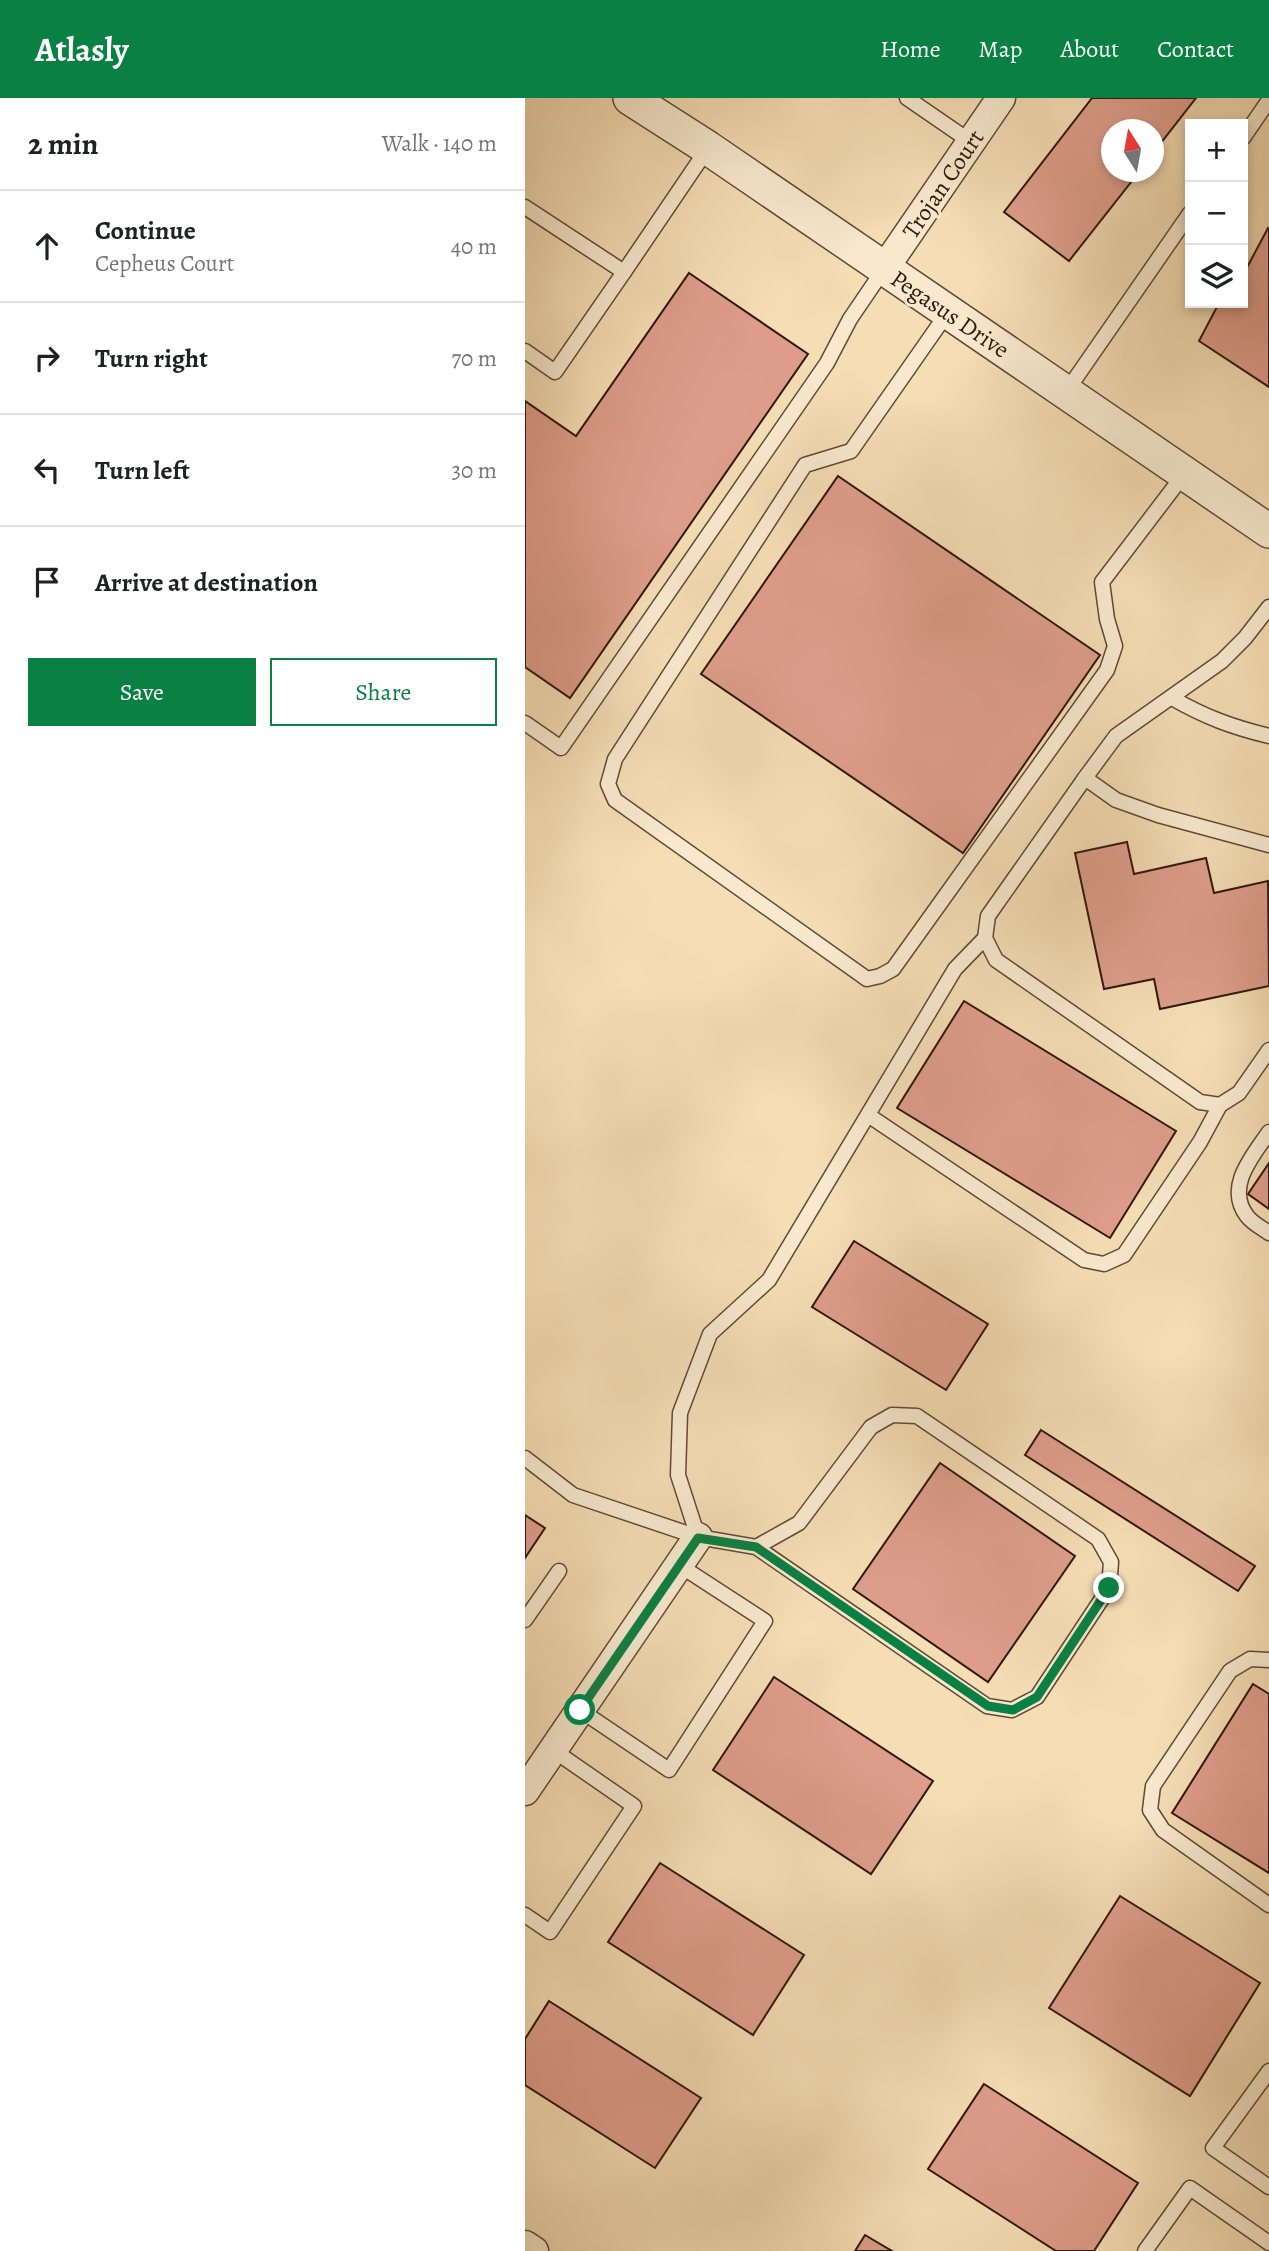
<!DOCTYPE html>
<meta charset="utf-8">
<style>
:root{--surface:#fff;--page:#f2f2f2;--text:#202124;--muted:#757577;--line:#e0e0e0;--accent:#0b8043}
body{margin:0;font-family:Alegreya,serif;background:var(--page);color:var(--text)}
.controls{position:absolute;right:21px;top:21px;display:grid;overflow:hidden;border-radius:0px;box-shadow:0 4px 10px #0003}
.controls button{width:63px;height:63px;display:grid;place-items:center;padding:0;border:0;border-bottom:2px solid var(--line);background:var(--surface);color:var(--text);font:35px sans-serif}
.compass{position:absolute;left:576px;top:21px;width:63px;height:63px;border-radius:50%;background:var(--surface);box-shadow:0 4px 10px #0003;rotate:349deg}
.stop{position:absolute;width:21px;height:21px;margin:-16px;border:5px solid #0b8043;border-radius:50%;background:#fff}
.stop.end{background:#0b8043;border-color:#fff;box-shadow:0 2px 7px #0008}
.list{margin:0;padding:0;list-style:none}
h2{display:flex;justify-content:space-between;align-items:center;height:91px;margin:0;padding:0 28px;font-size:30px}
h2 small{font-size:23px;font-weight:400;color:var(--muted)}
.list li{display:grid;grid-template-columns:46px 1fr auto;gap:21px;align-items:center;box-sizing:border-box;height:112px;padding:0 28px;border-top:2px solid var(--line)}
.list b{display:block;font-size:26px;white-space:nowrap}
.list p{margin:0;font-size:23px;white-space:nowrap;color:var(--muted)}
.list em{font-size:23px;font-style:normal;color:var(--muted)}
.actions{display:flex;gap:14px;padding:21px 28px}
.actions a{flex:1;padding:16px 0;border:2px solid var(--accent);border-radius:0px;text-align:center;font-size:24px;color:var(--accent)}
.actions .main{background:var(--accent);color:#fff}
.icon{flex:none;width:38px;height:38px;fill:none;stroke:currentColor;stroke-width:2;stroke-linecap:round;stroke-linejoin:round}
.map{position:relative;flex:none;width:744px;height:2153px;overflow:hidden}
header{display:flex;align-items:center;gap:42px;box-sizing:border-box;height:98px;padding:0 35px;background:var(--accent);color:#fff}
header strong{font-size:33px}
nav{display:flex;gap:38px;margin-inline-start:auto;font-size:24px}
main{display:flex}
aside{flex:1;background:var(--surface)}
.map>svg:first-child{display:block}
.building{fill:#de9d8b;stroke:#2e180c;stroke-width:2}
.lines{fill:none;stroke-linecap:round;stroke-linejoin:round}
.service-casing{stroke:#604936;stroke-width:17}
.minor-casing{stroke:#604936;stroke-width:31}
.tertiary-casing{stroke:#604936;stroke-width:36}
.service{stroke:#f8e9ce;stroke-width:14}
.minor{stroke:#f8e9ce;stroke-width:28}
.tertiary{stroke:#f8e9ce;stroke-width:33}
.route{stroke:#0b8043;stroke-width:9}
.labels{text-anchor:middle;dominant-baseline:central;stroke-width:6;stroke-linejoin:round;paint-order:stroke}
.street-label{font-size:24px;fill:#2e180c;stroke:#f8e9ce}
</style>
<header>
<strong>Atlasly</strong>
<nav><a>Home</a><a>Map</a><a>About</a><a>Contact</a></nav>
</header>
<main>
<aside>
<h2>2 min<small>Walk · 140 m</small></h2>
<ul class="list">
<li><svg class="icon" aria-label="ahead" viewBox="0 0 24 24"><path d="M12 20V5M6 11l6-6 6 6"/></svg><div><b>Continue</b><p>Cepheus Court</p></div><em>40 m</em></li>
<li><svg class="icon" aria-label="right" viewBox="0 0 24 24"><path d="M7 20v-9h11M14 6l5 5-5 5"/></svg><div><b>Turn right</b></div><em>70 m</em></li>
<li><svg class="icon" aria-label="left" viewBox="0 0 24 24"><path d="M17 20v-9H6M10 6l-5 5 5 5"/></svg><div><b>Turn left</b></div><em>30 m</em></li>
<li><svg class="icon" aria-label="arrive" viewBox="0 0 24 24"><path d="M6 21V4h12l-3 4 3 4H6"/></svg><div><b>Arrive at destination</b></div></li>
</ul>
<div class="actions"><a class="main">Save</a><a>Share</a></div>
</aside>
<div class="map">
<svg width="744" height="2153" viewBox="0 0 744 2153">
<rect width="100%" height="100%" fill="#f5ddb4"/>
<filter id="stains"><feTurbulence type="fractalNoise" baseFrequency=".00286" numOctaves="4"/><feColorMatrix values="0 0 0 0 .2 0 0 0 0 .09 0 0 0 0 .02 0 0 0 .5 -.17"/></filter>
<radialGradient id="worn" r=".72"><stop offset=".6" stop-color="#630" stop-opacity="0"/><stop offset="1" stop-color="#630" stop-opacity=".3"/></radialGradient>
<!-- building -->
<g class="building">
<polygon points="567,0 671,0 628,55 628,32 586,32 586,74 614,74 544,163 479,114"/>
<polygon points="743,130 744,131 744,289 674,243 694,205 718,205 718,177"/>
<polygon points="164,175 283,256 45,600 0,569 0,303 51,338"/>
<polygon points="313,378 575,557 438,755 176,576"/>
<polygon points="602,744 609,776 681,760 689,795 743,783 744,888 635,911 629,881 579,891 550,755"/>
<polygon points="439,903 651,1033 585,1140 372,1010"/>
<polygon points="744,1065 744,1111 723,1096"/>
<polygon points="329,1143 463,1226 421,1292 287,1209"/>
<polygon points="516,1332 730,1468 713,1493 500,1357"/>
<polygon points="415,1365 550,1458 463,1584 328,1491"/>
<polygon points="0,1417 20,1430 0,1460"/>
<polygon points="249,1579 408,1683 346,1776 188,1672"/>
<polygon points="728,1586 744,1596 744,1775 647,1715"/>
<polygon points="135,1765 279,1857 228,1937 83,1844"/>
<polygon points="595,1798 735,1885 665,1998 524,1910"/>
<polygon points="24,1903 176,2000 130,2070 0,1987 0,1941"/>
<polygon points="459,1986 613,2085 569,2153 531,2153 403,2071"/>
<polygon points="340,2137 367,2153 330,2153"/>
</g>
<g class="lines">
<defs>
<g id="service">
<polyline points="382,0 446,44"/>
<polyline points="718,40 744,2"/>
<polyline points="0,109 99,174 183,50"/>
<polyline points="423,214 326,353 280,367 90,661 83,686 90,702 342,881 355,878 368,871 582,572 590,548 582,521 577,484 660,375"/>
<polyline points="0,253 30,274 99,174"/>
<polyline points="541,294 665,115"/>
<polyline points="744,509 720,540 697,563 591,638 560,680 591,702 633,717 744,747"/>
<path d="M647,600C680,619 707,629 744,638"/>
<polyline points="0,625 36,650 302,265 325,221 359,171"/>
<polyline points="560,680 463,818 460,840 471,862 675,1004 695,1007 714,995 744,952"/>
<polyline points="343,1017 559,1162 579,1166 599,1157 675,1044 695,1007"/>
<path d="M744,1034C727,1059 700,1089 722,1118C727,1125 737,1130 744,1135"/>
<polyline points="0,1360 48,1397 173,1439 231,1449 462,1608 487,1612 512,1599 584,1490 586,1464 573,1441 392,1318 367,1317 346,1329 274,1425 231,1449"/>
<polyline points="173,1439 153,1377 155,1315 185,1236 244,1182 430,871 460,840"/>
<polyline points="0,1522 34,1473"/>
<polyline points="744,1562 725,1561 705,1573 628,1688 625,1712 638,1732 744,1807"/>
<polyline points="55,1612 144,1672 240,1523 154,1467"/>
<polyline points="0,1817 25,1834 109,1708 28,1652"/>
<polyline points="744,1973 688,2050 744,2089"/>
<polyline points="620,2153 665,2090 744,2145"/>
</g>
<g id="minor">
<polyline points="359,171 476,0"/>
<polyline points="0,1693 173,1439"/>
<polyline points="0,2147 9,2153"/>
</g>
<polyline id="tertiary" points="105,0 183,50 744,433"/>
</defs>
<!-- service casing -->
<use href="#service" class="service-casing"/>
<!-- minor casing -->
<use href="#minor" class="minor-casing"/>
<!-- tertiary casing -->
<use href="#tertiary" class="tertiary-casing"/>
<!-- service -->
<use href="#service" class="service"/>
<!-- minor -->
<use href="#minor" class="minor"/>
<!-- tertiary -->
<use href="#tertiary" class="tertiary"/>
</g>
<g class="lines">
<!-- route -->
<polyline class="route" points="55,1612 173,1440 231,1449 463,1608 488,1612 512,1599 584,1490"/>
</g>
<g class="labels">
<!-- street labels -->
<g class="street-label">
<text transform="translate(418 86) rotate(-56)">Trojan Court</text>
<text transform="translate(425 216) rotate(34)">Pegasus Drive</text>
</g>
</g>
<rect width="100%" height="100%" filter="url(#stains)"/>
<rect width="100%" height="100%" fill="url(#worn)"/>
</svg>
<div class="controls">
<button>+</button>
<button>−</button>
<button><svg class="icon" aria-label="layers" viewBox="0 0 24 24"><path d="M12 4l9 5-9 5-9-5zM3 14l9 5 9-5"/></svg></button>
</div>
<svg class="compass" viewBox="-18 -18 36 36"><path d="M0-13l5 13h-10z" fill="#e53935"/><path d="M0 13l5-13h-10z" fill="#757577"/></svg>
<div class="stop" style="left:55px;top:1612px"></div>
<div class="stop end" style="left:584px;top:1490px"></div>
</div>
</main>
